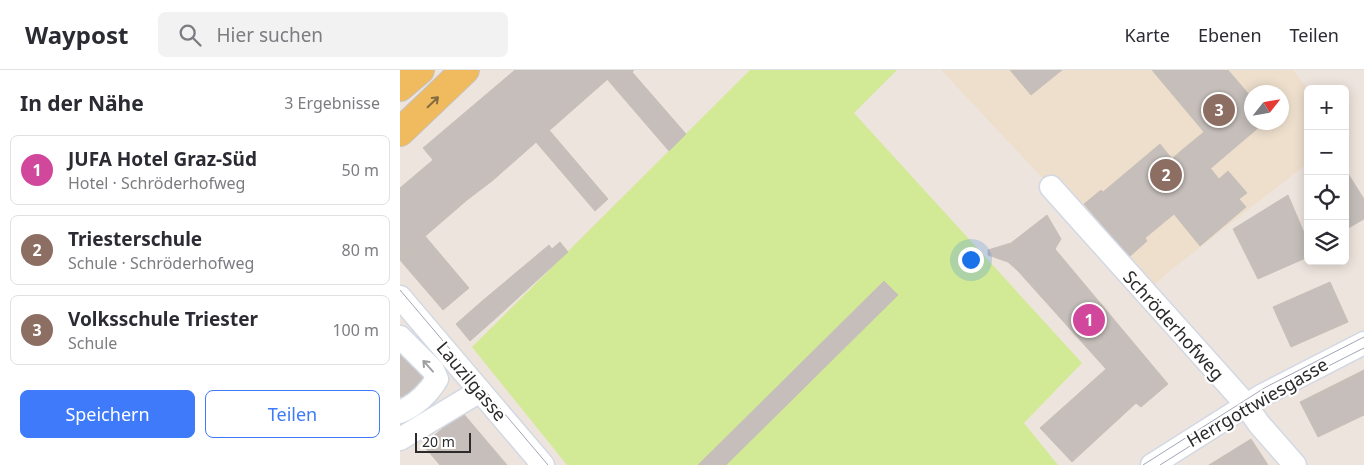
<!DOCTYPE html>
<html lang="de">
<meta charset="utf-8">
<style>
:root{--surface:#fff;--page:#f2f2f3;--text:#2b2b33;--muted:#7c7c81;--line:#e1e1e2;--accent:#3e7af9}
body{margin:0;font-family:"Noto Sans",sans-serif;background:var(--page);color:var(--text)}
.controls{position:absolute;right:15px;top:15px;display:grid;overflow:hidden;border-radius:8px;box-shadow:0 2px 12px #0003}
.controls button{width:45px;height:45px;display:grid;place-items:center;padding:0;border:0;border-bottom:1px solid var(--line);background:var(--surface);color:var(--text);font:25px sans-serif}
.compass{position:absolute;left:844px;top:15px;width:45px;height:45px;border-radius:50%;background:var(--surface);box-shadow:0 2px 12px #0003;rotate:59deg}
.scale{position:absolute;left:15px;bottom:12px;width:56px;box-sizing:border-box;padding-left:5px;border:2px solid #2b2b2b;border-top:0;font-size:14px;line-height:18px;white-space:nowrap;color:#2b2b2b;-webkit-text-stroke:4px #fff;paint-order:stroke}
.you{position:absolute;left:570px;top:189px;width:18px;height:18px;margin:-12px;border:4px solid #fff;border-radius:50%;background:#1a73e8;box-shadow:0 0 0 8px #1a73e833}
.badge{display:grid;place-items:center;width:32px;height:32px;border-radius:50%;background:var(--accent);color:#fff;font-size:16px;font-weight:700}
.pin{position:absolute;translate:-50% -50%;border:2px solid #fff;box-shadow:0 1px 5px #0006}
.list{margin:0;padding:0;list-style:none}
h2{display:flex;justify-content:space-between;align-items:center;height:65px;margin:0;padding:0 20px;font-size:21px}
h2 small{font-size:16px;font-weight:400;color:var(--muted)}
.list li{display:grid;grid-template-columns:32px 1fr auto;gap:15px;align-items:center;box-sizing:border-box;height:70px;margin:0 10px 10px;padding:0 10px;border:1px solid var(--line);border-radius:8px}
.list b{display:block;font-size:19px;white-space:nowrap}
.list p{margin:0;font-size:16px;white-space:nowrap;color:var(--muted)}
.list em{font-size:16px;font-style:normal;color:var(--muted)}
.actions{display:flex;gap:10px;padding:15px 20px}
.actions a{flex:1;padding:11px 0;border:1px solid var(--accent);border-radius:8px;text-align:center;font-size:18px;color:var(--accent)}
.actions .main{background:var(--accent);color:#fff}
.icon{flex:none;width:28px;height:28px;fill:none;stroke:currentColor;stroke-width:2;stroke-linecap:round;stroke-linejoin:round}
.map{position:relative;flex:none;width:964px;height:395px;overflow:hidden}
header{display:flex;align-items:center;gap:30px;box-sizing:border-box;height:70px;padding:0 25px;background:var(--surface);border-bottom:1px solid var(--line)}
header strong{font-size:24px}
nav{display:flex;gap:28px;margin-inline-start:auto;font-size:18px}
.search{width:350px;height:45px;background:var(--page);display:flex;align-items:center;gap:12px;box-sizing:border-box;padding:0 18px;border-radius:8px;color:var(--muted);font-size:19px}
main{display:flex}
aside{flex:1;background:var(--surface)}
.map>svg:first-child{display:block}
.education{fill:#eedfcd;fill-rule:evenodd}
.pitch{fill:#d2ea96}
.building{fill:#c5beba;stroke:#c8c0b7}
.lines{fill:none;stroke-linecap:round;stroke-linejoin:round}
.minor-casing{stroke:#d2d8e4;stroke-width:25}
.major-casing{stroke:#c4c4c4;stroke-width:30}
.minor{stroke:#fff;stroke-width:22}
.major{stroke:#f0ba5f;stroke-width:28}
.tram{stroke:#a0a6b5;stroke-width:1}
.oneway{stroke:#846b42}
.oneway2{stroke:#a0a0a0}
.labels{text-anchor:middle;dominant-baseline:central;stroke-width:4.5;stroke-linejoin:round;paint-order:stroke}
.street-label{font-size:18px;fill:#2b2b2b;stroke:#fff}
</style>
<header>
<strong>Waypost</strong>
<div class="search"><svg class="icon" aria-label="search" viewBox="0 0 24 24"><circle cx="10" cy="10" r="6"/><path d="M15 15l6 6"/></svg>Hier suchen</div>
<nav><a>Karte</a><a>Ebenen</a><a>Teilen</a></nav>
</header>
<main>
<aside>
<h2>In der Nähe<small>3 Ergebnisse</small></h2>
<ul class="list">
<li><span class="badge" style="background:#d1479c">1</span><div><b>JUFA Hotel Graz-Süd</b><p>Hotel · Schröderhofweg</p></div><em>50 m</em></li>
<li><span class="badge" style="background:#8d6e63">2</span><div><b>Triesterschule</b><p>Schule · Schröderhofweg</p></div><em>80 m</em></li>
<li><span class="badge" style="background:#8d6e63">3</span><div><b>Volksschule Triester</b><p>Schule</p></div><em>100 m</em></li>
</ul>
<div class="actions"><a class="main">Speichern</a><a>Teilen</a></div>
</aside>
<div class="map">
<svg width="964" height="395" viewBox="0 0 964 395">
<rect width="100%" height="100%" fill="#ede4dd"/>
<!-- education -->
<path class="education" d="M541,0H893L908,19V93L771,200L745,223L651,117ZM852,22H882V52H852Z"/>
<!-- pitch -->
<polygon class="pitch" points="350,0 497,0 454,43 682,293 624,353 658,395 167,395 72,277"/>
<!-- building -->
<g class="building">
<polygon points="115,0 218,0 92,111 67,130 23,78"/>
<polygon points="218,0 234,0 232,2 286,64 269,81 207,9"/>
<polygon points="610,0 662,0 631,25"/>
<polygon points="752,0 828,0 852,28 852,52 865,52 811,98 803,89 795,96 782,80 804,62"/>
<polygon points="149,60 208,129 195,141 136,72"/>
<polygon points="760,74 772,89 782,80 795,96 803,89 819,109 828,101 847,123 839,129 846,137 800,176 774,144 745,168 747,171 729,187 684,134 701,120 703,122"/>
<polygon points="33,90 67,130 0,188 0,118"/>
<polygon points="945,99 964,129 964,149 945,160"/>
<polygon points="888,125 908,172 908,187 858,209 833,159"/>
<polygon points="647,145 661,169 655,179 768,314 741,337 736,333 672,392 640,358 706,299 618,201 608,192 588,185 588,180 611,173"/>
<polygon points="25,166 69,218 43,240 0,190 0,188"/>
<polygon points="160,172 168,182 96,248 81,232 149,175 152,179"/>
<polygon points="484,211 498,225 326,395 298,395"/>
<polygon points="930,212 948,252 891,277 873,237"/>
<polygon points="81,232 96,248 70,271 56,254"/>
<polygon points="0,276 29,307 4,330 0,326"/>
<polygon points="964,300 964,345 918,367 900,332"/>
<polygon points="62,342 107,395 40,395 23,375"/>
<polygon points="851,369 868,395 809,395"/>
</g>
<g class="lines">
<defs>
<g id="minor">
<polyline points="651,117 843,331 859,354 895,395"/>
<polyline points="0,227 143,395"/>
<path d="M0,267L33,300L37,309C28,324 16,335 0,342"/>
<polyline points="0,369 80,321"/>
<polyline points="752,395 861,326 964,273"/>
</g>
<g id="major">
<polyline points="0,17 20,0"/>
<polyline points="0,62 65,0"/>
</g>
</defs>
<!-- minor casing -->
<use href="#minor" class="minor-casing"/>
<!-- major casing -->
<use href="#major" class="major-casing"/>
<!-- minor -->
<use href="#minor" class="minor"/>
<!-- major -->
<use href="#major" class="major"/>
<!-- tram -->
<g class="tram">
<polyline points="0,220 148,395"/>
<polyline points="743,395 866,317 964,267"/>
<polyline points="760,395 871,325 964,278"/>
</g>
</g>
<!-- one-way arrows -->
<defs><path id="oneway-shaft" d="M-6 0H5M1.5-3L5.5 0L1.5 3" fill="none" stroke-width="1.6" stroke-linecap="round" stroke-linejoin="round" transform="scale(1.25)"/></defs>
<use class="oneway" href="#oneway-shaft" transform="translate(33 32) rotate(-44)"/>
<use class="oneway2" href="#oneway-shaft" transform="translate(28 296) rotate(-132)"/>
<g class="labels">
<!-- street labels -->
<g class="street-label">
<text transform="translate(774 255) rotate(48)">Schröderhofweg</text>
<text transform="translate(72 311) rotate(50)">Lauzilgasse</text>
<text transform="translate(857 332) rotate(-30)">Herrgottwiesgasse</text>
</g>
</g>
</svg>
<div class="controls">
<button>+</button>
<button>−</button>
<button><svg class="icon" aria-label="locate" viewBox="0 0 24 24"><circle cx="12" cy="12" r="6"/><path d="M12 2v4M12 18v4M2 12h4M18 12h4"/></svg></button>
<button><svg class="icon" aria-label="layers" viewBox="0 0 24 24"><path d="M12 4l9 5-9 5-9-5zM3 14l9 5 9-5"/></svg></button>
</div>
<svg class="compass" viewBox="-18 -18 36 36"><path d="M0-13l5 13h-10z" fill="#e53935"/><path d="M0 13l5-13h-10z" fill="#7c7c81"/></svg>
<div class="scale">20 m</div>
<div class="you"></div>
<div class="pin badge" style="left:689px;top:250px;background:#d1479c">1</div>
<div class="pin badge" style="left:766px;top:105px;background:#8d6e63">2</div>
<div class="pin badge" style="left:819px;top:40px;background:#8d6e63">3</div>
</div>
</main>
